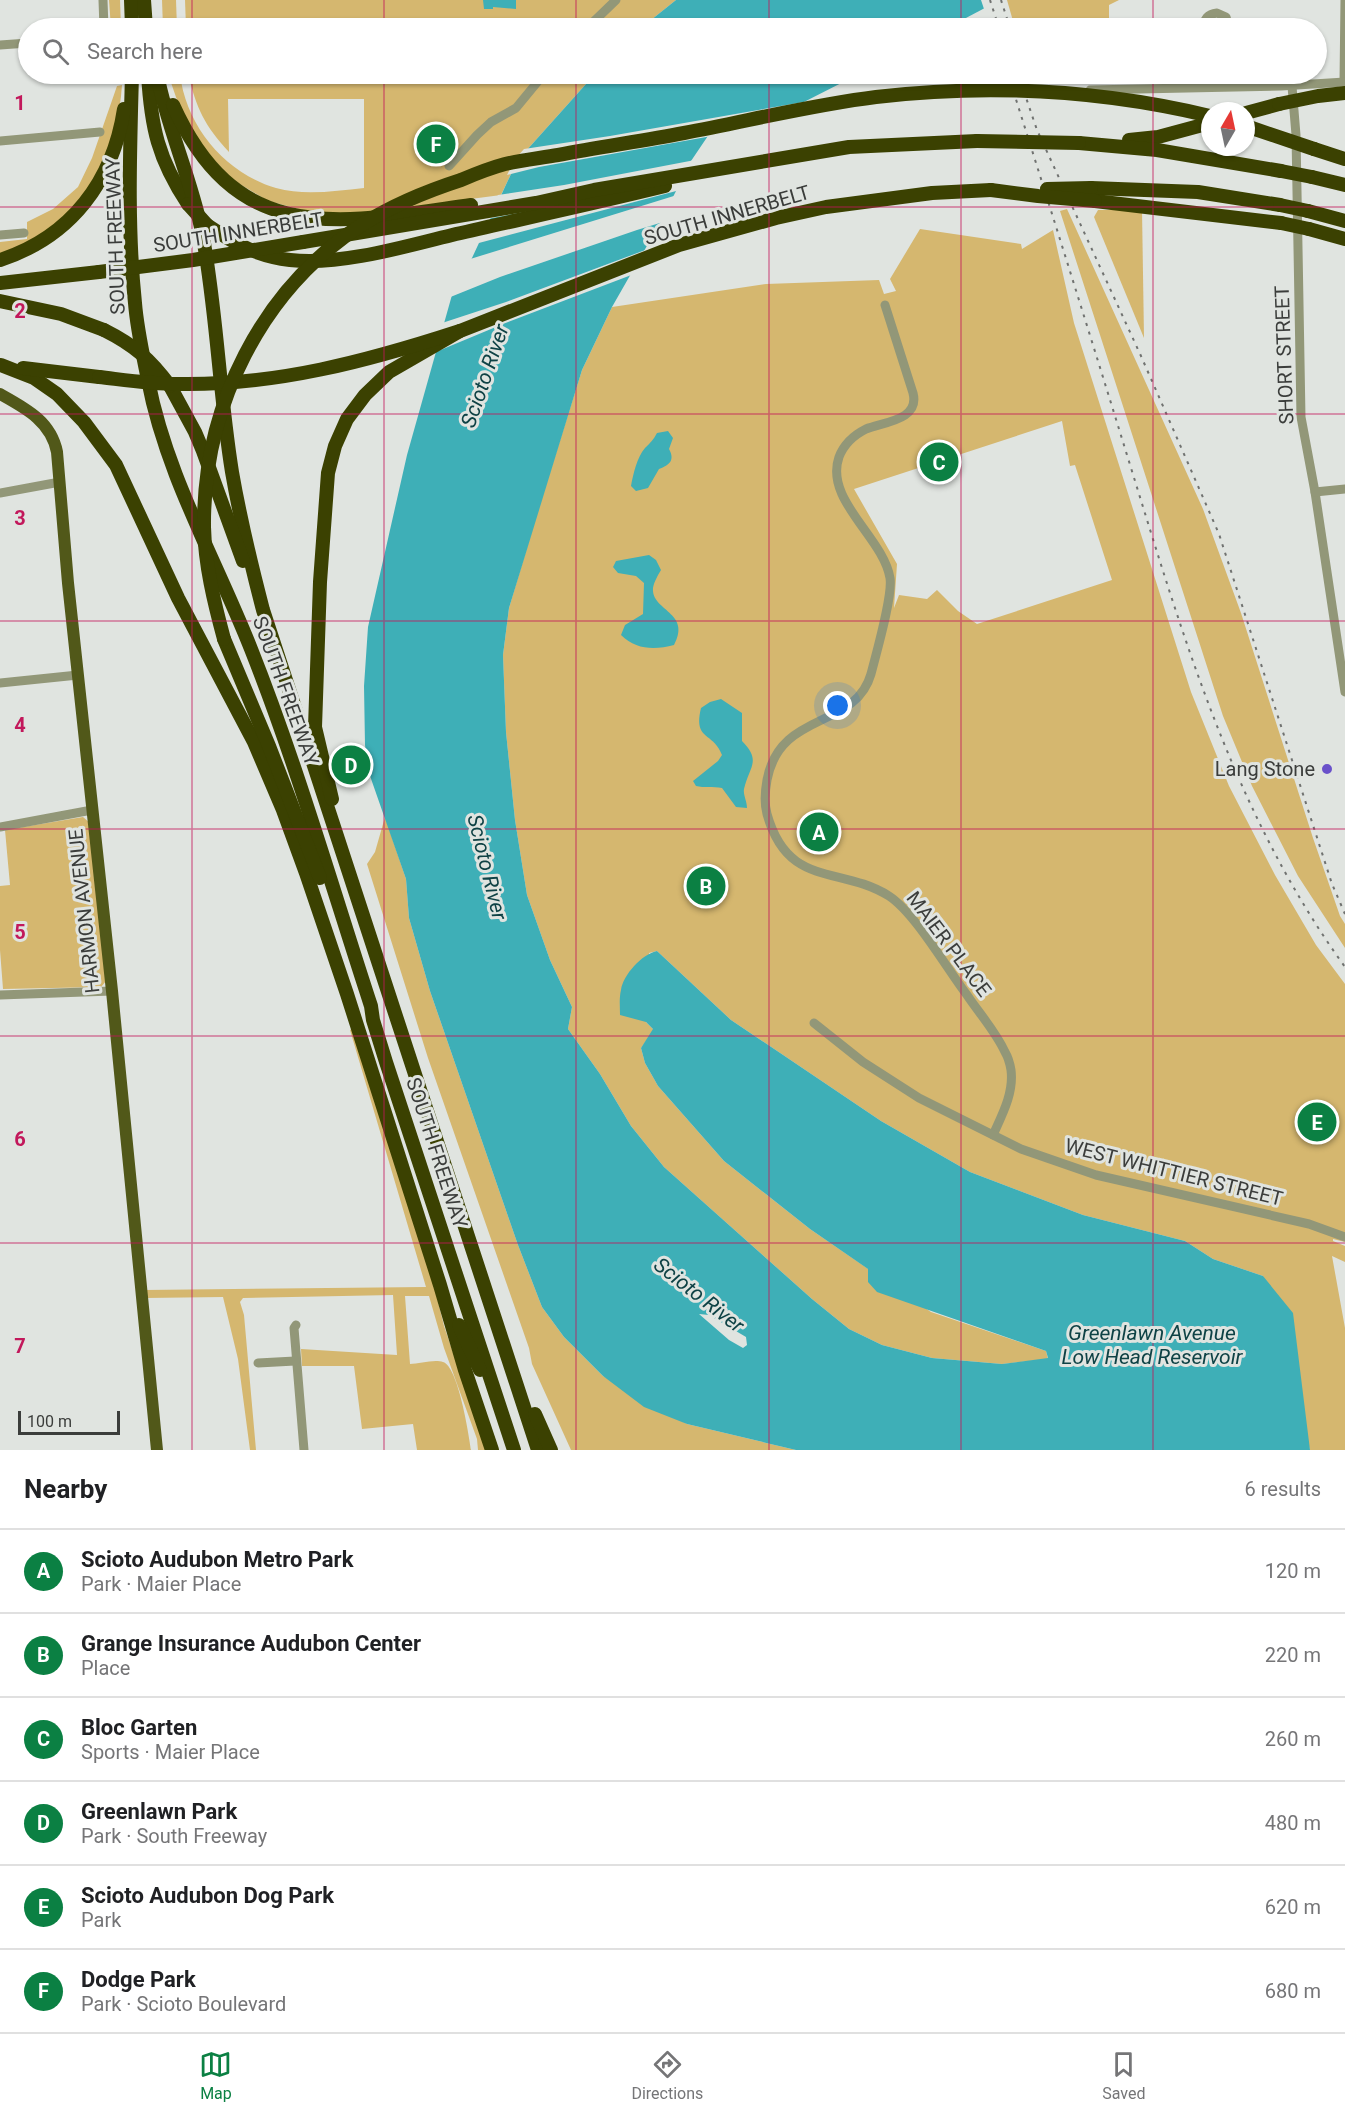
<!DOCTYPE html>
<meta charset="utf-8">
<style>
:root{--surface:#fff;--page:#f6f6f6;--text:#202124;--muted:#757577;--line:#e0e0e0;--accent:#0b8043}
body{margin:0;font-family:Roboto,sans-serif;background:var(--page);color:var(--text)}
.compass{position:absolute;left:1201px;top:102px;width:54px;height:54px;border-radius:50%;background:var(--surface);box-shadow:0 2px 4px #0004;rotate:9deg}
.scale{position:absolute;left:18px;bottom:15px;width:102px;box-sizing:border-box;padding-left:6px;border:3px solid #3b3d3b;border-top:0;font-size:16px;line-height:21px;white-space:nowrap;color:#3b3d3b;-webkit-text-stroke:4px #e0e4e0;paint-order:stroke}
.you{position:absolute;left:838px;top:706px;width:21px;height:21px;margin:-15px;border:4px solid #fff;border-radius:50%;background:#1a73e8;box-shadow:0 0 0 9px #1a73e833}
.badge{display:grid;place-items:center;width:39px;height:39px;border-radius:50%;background:var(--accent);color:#fff;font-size:20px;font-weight:700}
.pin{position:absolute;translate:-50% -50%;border:3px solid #fff;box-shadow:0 2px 6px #0006}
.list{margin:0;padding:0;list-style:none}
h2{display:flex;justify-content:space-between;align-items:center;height:78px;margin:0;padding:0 24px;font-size:26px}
h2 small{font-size:20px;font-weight:400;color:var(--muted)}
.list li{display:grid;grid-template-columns:39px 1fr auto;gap:18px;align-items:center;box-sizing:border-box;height:84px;padding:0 24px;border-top:2px solid var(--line)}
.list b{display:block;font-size:22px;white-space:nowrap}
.list p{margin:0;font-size:20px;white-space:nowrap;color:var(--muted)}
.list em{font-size:20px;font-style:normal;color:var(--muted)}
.icon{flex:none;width:33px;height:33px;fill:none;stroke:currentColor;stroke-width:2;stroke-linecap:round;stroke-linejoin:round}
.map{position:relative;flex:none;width:1345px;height:1450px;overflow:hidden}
.search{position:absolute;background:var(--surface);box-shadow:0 2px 4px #0004;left:18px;right:18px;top:18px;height:66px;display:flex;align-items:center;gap:15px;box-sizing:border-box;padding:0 21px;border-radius:33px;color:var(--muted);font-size:22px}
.sheet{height:582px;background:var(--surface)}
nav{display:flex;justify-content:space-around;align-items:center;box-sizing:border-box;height:84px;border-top:2px solid var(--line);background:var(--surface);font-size:16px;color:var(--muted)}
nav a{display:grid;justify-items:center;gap:3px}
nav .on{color:var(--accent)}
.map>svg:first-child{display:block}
.green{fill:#d5b76f;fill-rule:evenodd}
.water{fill:#3eafb7;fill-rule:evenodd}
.pier{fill:#e0e4e0}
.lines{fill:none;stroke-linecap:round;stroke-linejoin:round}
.minor{stroke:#929778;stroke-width:9}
.major{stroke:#515819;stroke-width:12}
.highway{stroke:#3b4101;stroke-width:14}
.rail{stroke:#707270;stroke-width:2;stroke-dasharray:3 6;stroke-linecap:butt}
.highway-bridge{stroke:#3b4101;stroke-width:14}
.grid{fill:none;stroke:#c2185b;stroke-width:1.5;stroke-opacity:0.55}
.poi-dot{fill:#6a51ca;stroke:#e0e4e0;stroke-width:2}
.labels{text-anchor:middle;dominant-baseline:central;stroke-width:6;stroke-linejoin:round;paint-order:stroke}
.street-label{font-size:20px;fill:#3b3d3b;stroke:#e0e4e0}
.poi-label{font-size:20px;fill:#3b3d3b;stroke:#e0e4e0;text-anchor:end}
.water-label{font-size:21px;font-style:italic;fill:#0e4245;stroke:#e0e4e0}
.grid-label{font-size:20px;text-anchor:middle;font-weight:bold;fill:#c2185b;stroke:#e0e4e0;stroke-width:6;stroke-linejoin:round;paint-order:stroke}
</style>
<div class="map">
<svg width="1345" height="1450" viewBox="0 0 1345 1450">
<rect width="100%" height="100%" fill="#e0e4e0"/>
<!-- green -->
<g class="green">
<polygon points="109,0 120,0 121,28 111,28"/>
<polygon points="162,0 176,0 177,28 163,28"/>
<polygon points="185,0 676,0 641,28 186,28"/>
<polygon points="1007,0 1119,0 1109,5 1109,28 1015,28"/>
<path d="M168,74H180C186,126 225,173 276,188C304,196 335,191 364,188V99H228L229,152C204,125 197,109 188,74H595L517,161L501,195L364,213L318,214L268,201L233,180L200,145L177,100Z"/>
<polygon points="1027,74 1108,74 1108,81 1078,77 1070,82 1028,79"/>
<path d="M122,85C118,147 90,203 38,238C27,245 12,250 0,255V242L27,239V222L53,209L78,187L92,158L117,86Z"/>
<polygon points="1067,209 1203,509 1241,613 1313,838 1340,916 1345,924 1345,948 1298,876 1252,786 1223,716 1060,211"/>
<polygon points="1098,210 1142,210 1144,338 1094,217"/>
<path d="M920,229L1021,244L1022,249L1053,230L1074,323L1191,692L1229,786L1275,875L1316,945L1345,984V1242L1333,1239V1241L1345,1246V1262L1332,1256L1345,1328V1450H1310L1263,1276L1213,1259L1185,1241L1083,1215L970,1172L881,1121L731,1020L657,951L649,953L646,1022L654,1030L641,1048L645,1063L658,1086L724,1161L810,1229L931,1312L1046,1351L1048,1359L1002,1364L932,1358L882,1345L849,1329L812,1299L664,1167L631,1126L600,1074L568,1029L572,1007L550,960L527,895L515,820L506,732L503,655L509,608L536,517L582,370L612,307L766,284L879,280L884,294L896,291L890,279ZM1062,421L1070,466L1075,465L1112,580L977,624L958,611L937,590L927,599L899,595L894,608L897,564L854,489Z"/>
<polygon points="83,817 91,824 107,980 101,987 3,989 0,950 0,886 10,885 5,830"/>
<polygon points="385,817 406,879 409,918 430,991 518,1245 542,1307 564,1337 603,1376 687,1424 796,1450 571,1450 532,1364 529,1348 428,1058 367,864 375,852"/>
<path d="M361,1023L414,1204L444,1326L486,1450H478L477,1439L444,1348L429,1296H405L410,1364C419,1364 434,1359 443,1362C458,1366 469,1435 471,1450H417L413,1424L362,1429L354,1366H302L301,1349L397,1355L393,1295L243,1298L240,1302L244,1315L256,1450H250L238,1359L223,1297L145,1298L144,1290L426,1287L350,1030Z"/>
</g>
<!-- water -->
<g class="water">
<polygon points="483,0 516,0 516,9 493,7 493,9 484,9"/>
<polygon points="676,0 1000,0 947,28 641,28"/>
<path d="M595,74H859L800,104L716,124L691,161L660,223L612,307L582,370L509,608L503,655L506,732L515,820L527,895L550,960L572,1007L568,1029L600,1074L631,1126L664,1167L812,1299L849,1329L882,1345L932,1358L1002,1364L1048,1358L1046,1351L877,1292L868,1282V1269L810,1229L724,1161L658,1086L645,1063L641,1048L653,1029L646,1022L620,1015C620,1007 619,998 621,990C623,975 642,954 657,951L731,1020L881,1121L970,1172L1083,1215L1185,1241L1213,1259L1263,1276L1293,1313L1310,1450H796L687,1424L644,1407L603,1376L564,1337L542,1307L518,1245L430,991L409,918L406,879L369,773L365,745L364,686L368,627L407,455L452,295L472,258L517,161ZM699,1314L709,1315L746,1337L747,1345L743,1348L729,1340Z"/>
<path d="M668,431L673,438L669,449C675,460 670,465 659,469L648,488L636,491L631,486C633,475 637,457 645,448C650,443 654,439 657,433Z"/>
<path d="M649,555L656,560L661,570C658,575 654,582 653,588C651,611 692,612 674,645C655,650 636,650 621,635L625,625L643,614L644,583L636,576L618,573L613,567L616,561Z"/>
<path d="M721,699L742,713V741C762,761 749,767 744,789C743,795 747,801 747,808L736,807L722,788C713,786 704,788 696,786L693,781L718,761L722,755C713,731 693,741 701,708L710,702Z"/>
</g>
<!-- pier -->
<g class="pier">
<polygon points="981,0 1003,0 985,12"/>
<polygon points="815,100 800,107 718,127 712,136 539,167 507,175 515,159 524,149 610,136"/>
<polygon points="695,160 680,190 475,244 485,223 561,205 487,219 498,195 564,185"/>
<polygon points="677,195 663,222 637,230 500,277 448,298 467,260"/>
<polygon points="648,249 634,274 503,324 431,354 439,324 506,302"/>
</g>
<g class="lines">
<!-- minor -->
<g class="minor">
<polyline points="103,0 104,28"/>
<polyline points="587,28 616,0"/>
<path d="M1205,28C1203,19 1208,14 1217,13L1226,17L1229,28"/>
<polyline points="0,45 28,43"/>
<polyline points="1291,74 1296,135 1301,417 1315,492 1345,692"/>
<polyline points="1344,82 1345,0"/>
<polyline points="1090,90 1281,86 1345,82"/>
<polyline points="0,141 100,132"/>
<polyline points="449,166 477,135 491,122 516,108 544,74"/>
<polyline points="0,235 24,233"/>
<path d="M885,305L913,393C920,420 884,422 866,429C854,435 844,444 839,457C824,500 883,537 890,578C893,596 876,654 871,674C855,730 780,710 767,780C765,791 764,803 767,814C788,889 840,865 889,896C915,913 947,969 967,995C979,1013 996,1032 1005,1052C1008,1057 1010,1064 1011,1070C1014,1093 1002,1115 993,1135"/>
<polyline points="1315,492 1345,489"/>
<polyline points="0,493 60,482"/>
<polyline points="0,683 78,675"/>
<polyline points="0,827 92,810"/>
<polyline points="0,995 112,991"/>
<polyline points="814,1023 863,1062 919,1098 1021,1149 1096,1175 1309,1224 1345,1237"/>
<polyline points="296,1325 294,1328 304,1450"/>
<polyline points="258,1363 295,1361"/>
</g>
<!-- major -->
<path class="major" d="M0,394C25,408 51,421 57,452L68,583L112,991L157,1450"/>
<!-- highway -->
<g class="highway">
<polyline points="131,0 132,28"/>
<polyline points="144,0 146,28"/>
<path d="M132,74C130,150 127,227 135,303C137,329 143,355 148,380C166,475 216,560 251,649C297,765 332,887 371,1006L373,1020L386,1062L514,1450"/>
<path d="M148,74C151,127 158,159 188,204"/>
<path d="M157,74C167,127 191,178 202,232C217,311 219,392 232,472C240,518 251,564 263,610L538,1450"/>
<path d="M173,105C238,249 341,223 471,205"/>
<polyline points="1246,113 1279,104"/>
<polyline points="1129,140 1158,137 1210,123"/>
<polyline points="1079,143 1157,150 1281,171"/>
<polyline points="1314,149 1345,159"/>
<polyline points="1312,177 1345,185"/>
<polyline points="1091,188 1198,192 1280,205"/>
<polyline points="1095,201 1281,223"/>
<polyline points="1308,211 1345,221"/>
<path d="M207,225C235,244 257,256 290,260C340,266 407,246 456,234C526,218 596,203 665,186"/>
<polyline points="1309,229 1345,239"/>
<polyline points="303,242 536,203 594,190 849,147 977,141"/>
<path d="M0,260C71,237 113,181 124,109"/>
<polyline points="0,283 99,272"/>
<polyline points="0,301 61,314 104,330"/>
<polyline points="1,365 34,378 57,394 84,422 116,465 178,598 254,742 283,810 306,873 347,994 440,1285 465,1370 492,1450"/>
<polyline points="23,368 99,377"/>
<polyline points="170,386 195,432 203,451 243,561"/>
<polyline points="224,639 269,746 320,878"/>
<polyline points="332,799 315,727 320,582 328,473 335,446 347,419 365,395 389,372 460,331 679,245 776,218 826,207 932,193 991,190"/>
<polyline points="459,1325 480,1370"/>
<polyline points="535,1414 551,1450"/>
</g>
<!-- rail -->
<g class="rail">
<polyline points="990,0 999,28"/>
<polyline points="1001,0 1010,28"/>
<path d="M1008,74C1048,201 1088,328 1127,455C1183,636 1233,812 1345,967"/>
<polyline points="1018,74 1037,130 1141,356 1219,534 1332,884 1345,914"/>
</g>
<!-- highway-bridge -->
<g class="highway-bridge">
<polyline points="1279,104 1318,96 1345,93"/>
<polyline points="1246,126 1314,149"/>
<polyline points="977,141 1079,143"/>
<polyline points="1281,171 1312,177"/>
<polyline points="1047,189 1091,188"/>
<polyline points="991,190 1038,196 1095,201"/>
<polyline points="188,204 207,225"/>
<polyline points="1280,205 1308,211"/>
<polyline points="1281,223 1309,229"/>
<polyline points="99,272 193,260 303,242"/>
<path d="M104,330C134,345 150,359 170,386"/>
<path d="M99,377C125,380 151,384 177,384C275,386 368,361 460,331"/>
<path d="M224,639C214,602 205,565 204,527C203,407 261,289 363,224C393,205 427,191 461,180C475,174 490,168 505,164C522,160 541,158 558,155C600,147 642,141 684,133C748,121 811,105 876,97C987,84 1101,90 1210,116"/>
</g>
</g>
<!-- grid -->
<path class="grid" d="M192,0V28M384,0V28M576,0V28M769,0V28M961,0V28M1153,0V28M192,74V1450M384,74V1450M576,74V1450M769,74V1450M961,74V1450M1153,74V1450M0,207H1345M0,414H1345M0,621H1345M0,829H1345M0,1036H1345M0,1243H1345"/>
<!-- markers -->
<circle class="poi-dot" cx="1327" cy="769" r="6"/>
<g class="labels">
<!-- street labels -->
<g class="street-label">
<text transform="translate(727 215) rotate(-16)">SOUTH INNERBELT</text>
<text transform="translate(238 232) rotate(-9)">SOUTH INNERBELT</text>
<text transform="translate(115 236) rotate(-92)">SOUTH FREEWAY</text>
<text transform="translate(1284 355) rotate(-92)">SHORT STREET</text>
<text transform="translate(286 691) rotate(70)">SOUTH FREEWAY</text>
<text transform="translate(84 911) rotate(-96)">HARMON AVENUE</text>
<text transform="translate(949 944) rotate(53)">MAIER PLACE</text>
<text transform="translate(437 1153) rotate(72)">SOUTH FREEWAY</text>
<text transform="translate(1174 1172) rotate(14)">WEST WHITTIER STREET</text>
</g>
<!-- poi labels -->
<g class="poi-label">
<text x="1315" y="769">Lang Stone</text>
</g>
<!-- water labels -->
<g class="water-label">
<text transform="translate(485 376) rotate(-71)">Scioto River</text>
<text transform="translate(487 867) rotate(76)">Scioto River</text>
<text transform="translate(699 1295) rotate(38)">Scioto River</text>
<text x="1152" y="1333">Greenlawn Avenue<tspan x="1152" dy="24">Low Head Reservoir</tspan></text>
</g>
</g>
<g class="grid-label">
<text x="20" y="110">1</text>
<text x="20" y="318">2</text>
<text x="20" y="525">3</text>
<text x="20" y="732">4</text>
<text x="20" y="939">5</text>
<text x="20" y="1146">6</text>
<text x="20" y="1353">7</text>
</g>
</svg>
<svg class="compass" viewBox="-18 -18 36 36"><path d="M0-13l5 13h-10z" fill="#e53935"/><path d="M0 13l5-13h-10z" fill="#757577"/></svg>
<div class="scale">100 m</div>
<div class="you"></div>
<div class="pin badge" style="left:819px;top:832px">A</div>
<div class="pin badge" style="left:706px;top:886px">B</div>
<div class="pin badge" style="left:939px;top:462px">C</div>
<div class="pin badge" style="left:351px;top:765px">D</div>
<div class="pin badge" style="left:1317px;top:1122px">E</div>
<div class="pin badge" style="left:436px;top:144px">F</div>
<div class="search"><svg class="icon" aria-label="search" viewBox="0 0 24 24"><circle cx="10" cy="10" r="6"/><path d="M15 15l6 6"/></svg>Search here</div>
</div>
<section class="sheet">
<h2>Nearby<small>6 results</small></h2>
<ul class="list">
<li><span class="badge">A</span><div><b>Scioto Audubon Metro Park</b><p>Park · Maier Place</p></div><em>120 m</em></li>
<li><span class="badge">B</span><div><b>Grange Insurance Audubon Center</b><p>Place</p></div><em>220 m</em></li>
<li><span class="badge">C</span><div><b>Bloc Garten</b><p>Sports · Maier Place</p></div><em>260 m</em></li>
<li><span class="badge">D</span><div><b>Greenlawn Park</b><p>Park · South Freeway</p></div><em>480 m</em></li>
<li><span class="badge">E</span><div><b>Scioto Audubon Dog Park</b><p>Park</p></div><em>620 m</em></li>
<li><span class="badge">F</span><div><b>Dodge Park</b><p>Park · Scioto Boulevard</p></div><em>680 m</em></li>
</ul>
</section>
<nav>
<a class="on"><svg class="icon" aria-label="map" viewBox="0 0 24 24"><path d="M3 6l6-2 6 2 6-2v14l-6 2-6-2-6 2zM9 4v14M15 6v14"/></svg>Map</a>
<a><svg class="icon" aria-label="directions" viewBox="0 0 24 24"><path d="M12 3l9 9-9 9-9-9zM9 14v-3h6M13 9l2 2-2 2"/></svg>Directions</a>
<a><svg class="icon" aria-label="saved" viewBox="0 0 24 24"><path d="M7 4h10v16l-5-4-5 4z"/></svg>Saved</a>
</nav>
